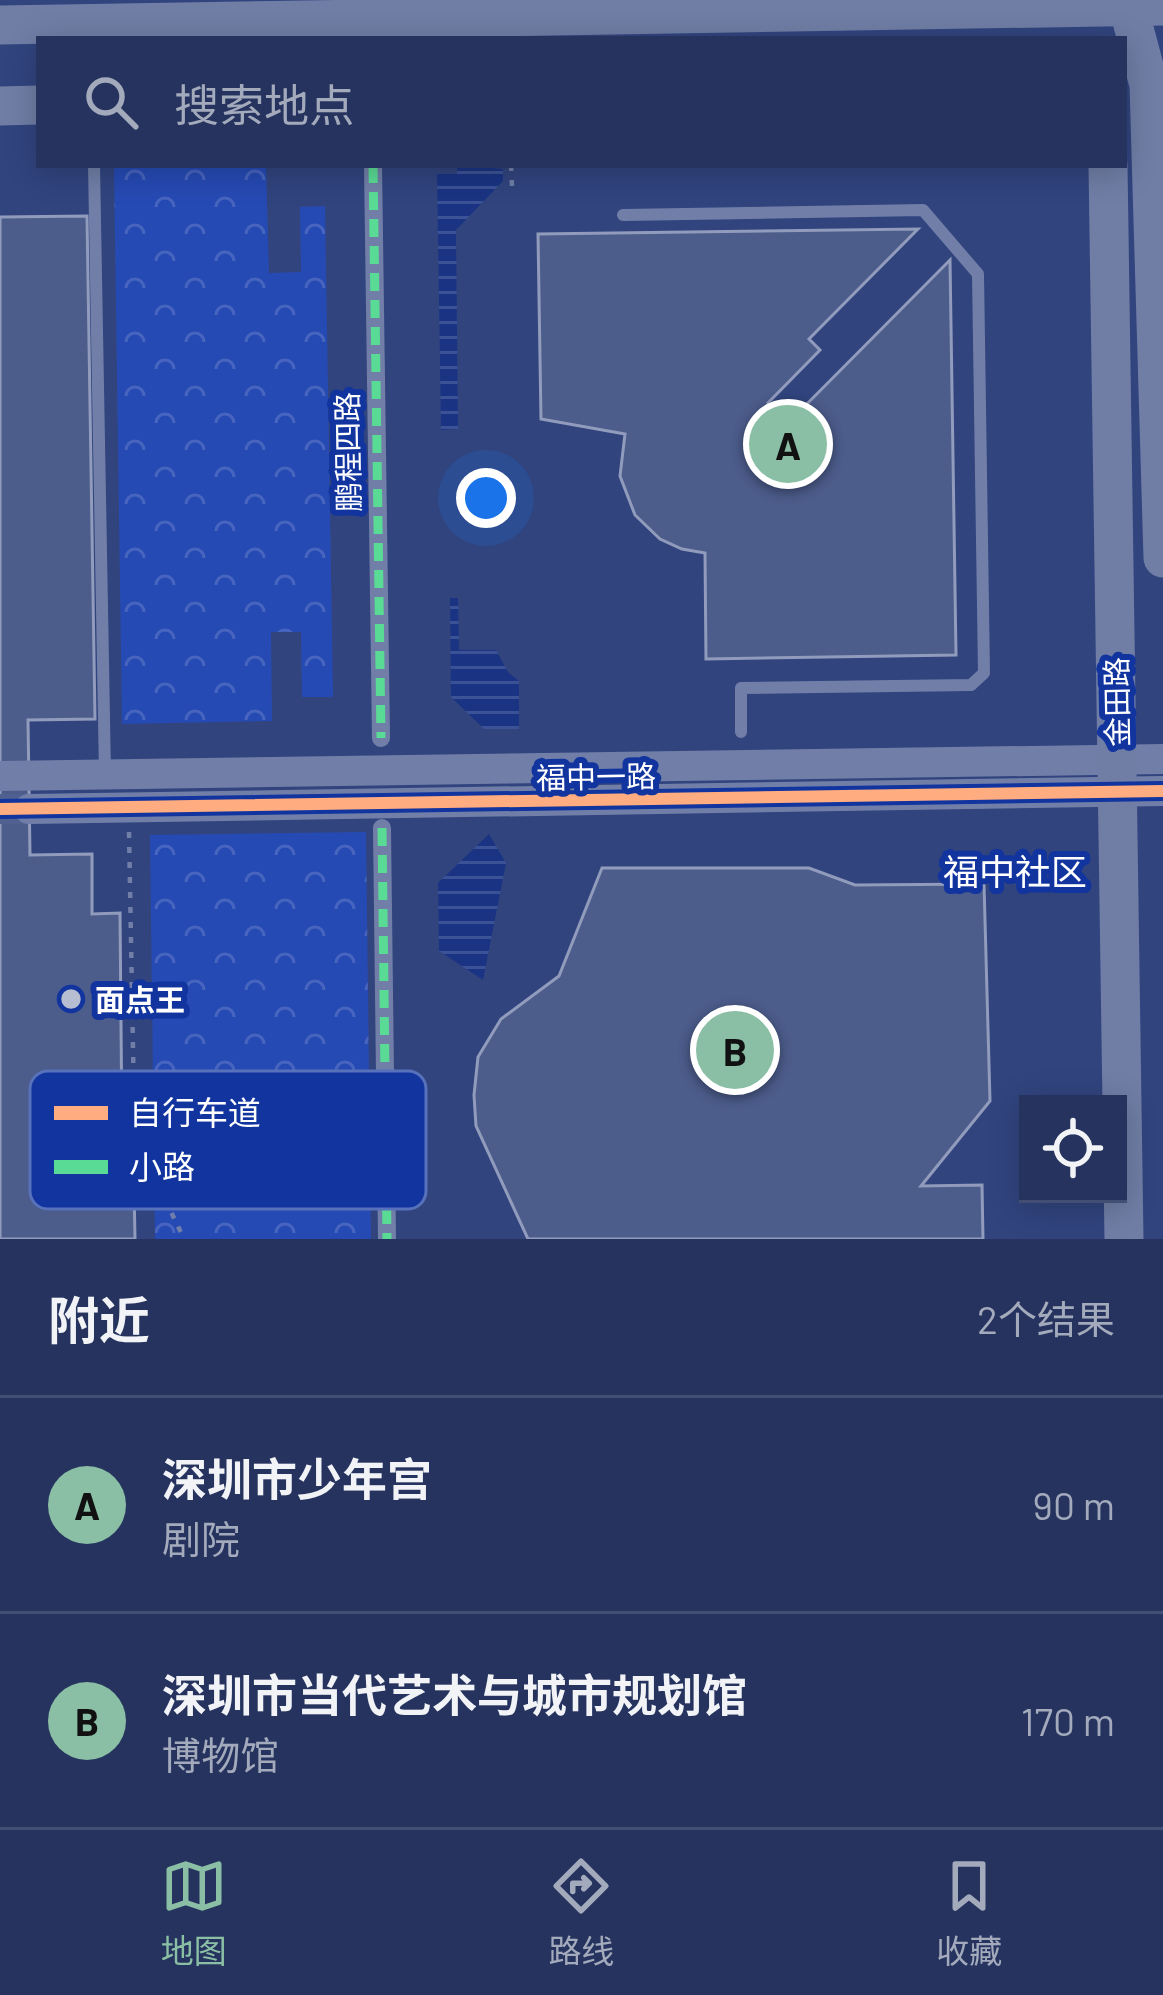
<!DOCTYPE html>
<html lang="zh">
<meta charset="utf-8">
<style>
:root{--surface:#25335e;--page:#313f67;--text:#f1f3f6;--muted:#a3aabc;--line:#424e73;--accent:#8abfa5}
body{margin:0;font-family:Barlow,"Noto Sans SC",sans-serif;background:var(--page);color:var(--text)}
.controls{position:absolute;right:36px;bottom:36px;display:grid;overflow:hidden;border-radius:0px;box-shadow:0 6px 30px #0003}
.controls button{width:108px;height:108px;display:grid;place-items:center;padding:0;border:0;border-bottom:3px solid var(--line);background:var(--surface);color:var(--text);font:60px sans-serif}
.you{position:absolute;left:486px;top:498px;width:42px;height:42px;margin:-30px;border:9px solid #fff;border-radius:50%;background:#1a73e8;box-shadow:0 0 0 18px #1a73e833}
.badge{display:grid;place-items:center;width:78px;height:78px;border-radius:50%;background:var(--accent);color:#111;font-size:39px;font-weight:700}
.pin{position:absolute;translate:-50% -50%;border:6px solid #fff;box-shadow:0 3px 12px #0006}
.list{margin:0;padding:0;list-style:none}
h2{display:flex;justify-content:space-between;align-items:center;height:156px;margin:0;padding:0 48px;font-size:51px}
h2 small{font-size:39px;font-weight:400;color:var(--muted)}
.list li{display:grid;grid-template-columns:78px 1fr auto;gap:36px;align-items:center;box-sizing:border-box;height:216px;padding:0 48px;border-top:3px solid var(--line)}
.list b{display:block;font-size:45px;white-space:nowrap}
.list p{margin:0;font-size:39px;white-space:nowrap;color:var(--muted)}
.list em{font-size:39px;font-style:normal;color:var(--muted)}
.icon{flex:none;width:66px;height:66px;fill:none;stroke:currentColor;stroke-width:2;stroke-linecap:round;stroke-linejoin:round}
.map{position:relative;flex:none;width:1163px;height:1239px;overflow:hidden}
.search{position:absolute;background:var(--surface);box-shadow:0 6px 30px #0003;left:36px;right:36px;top:36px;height:132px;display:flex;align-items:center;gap:30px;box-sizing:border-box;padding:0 42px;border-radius:0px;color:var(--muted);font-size:45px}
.sheet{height:588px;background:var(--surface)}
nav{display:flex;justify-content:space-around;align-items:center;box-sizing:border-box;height:168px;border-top:3px solid var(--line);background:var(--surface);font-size:33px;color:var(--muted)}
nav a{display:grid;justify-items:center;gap:6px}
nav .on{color:var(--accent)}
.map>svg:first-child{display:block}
.park{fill:url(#park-crowns)}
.water{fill:url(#water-rules)}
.building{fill:#4c5c8b;stroke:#919bbc;stroke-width:3}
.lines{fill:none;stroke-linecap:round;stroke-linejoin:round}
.tertiary-tunnel{stroke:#506091;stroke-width:30;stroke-dasharray:30 15;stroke-linecap:butt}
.path{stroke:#717fa8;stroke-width:4.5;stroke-dasharray:6 9;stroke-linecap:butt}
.service{stroke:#717fa8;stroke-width:12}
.pedestrian{stroke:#717fa8;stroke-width:18}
.tertiary{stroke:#717fa8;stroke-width:30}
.primary{stroke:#707ea6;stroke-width:39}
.quiet{stroke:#5adb95;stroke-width:9;stroke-dasharray:18 9;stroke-linecap:butt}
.cycleway-casing{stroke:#11349e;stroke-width:20}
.cycleway{stroke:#ffac80;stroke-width:12}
.poi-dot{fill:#b7bed2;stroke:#11349e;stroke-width:4.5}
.labels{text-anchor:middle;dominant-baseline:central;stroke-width:12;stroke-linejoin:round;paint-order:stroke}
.street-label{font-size:30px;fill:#fff;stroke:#11349e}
.poi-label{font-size:30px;font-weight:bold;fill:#fff;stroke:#11349e;text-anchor:start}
.quarter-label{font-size:36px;fill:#fff;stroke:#11349e}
.key{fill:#11349e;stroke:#5871bb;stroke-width:3}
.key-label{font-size:33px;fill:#fff}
</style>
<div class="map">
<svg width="1163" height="1239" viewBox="0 0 1163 1239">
<defs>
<pattern id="park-crowns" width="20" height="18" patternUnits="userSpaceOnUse" patternTransform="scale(3)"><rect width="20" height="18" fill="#264ab4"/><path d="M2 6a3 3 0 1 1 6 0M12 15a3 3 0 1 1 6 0" fill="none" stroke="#4765bf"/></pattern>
<pattern id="water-rules" width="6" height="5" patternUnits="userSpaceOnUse" patternTransform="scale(3)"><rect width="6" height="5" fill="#1a3483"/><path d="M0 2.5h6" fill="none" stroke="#3c5296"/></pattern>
</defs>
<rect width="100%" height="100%" fill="#31447e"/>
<!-- park -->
<g class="park">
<polygon points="114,165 266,165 269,273 301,272 300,207 325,206 333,697 302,697 301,632 271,632 272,721 122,724"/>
<polygon points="366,832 371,1239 155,1239 150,835"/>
</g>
<!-- water -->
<g class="water">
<polygon points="457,165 503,169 503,181 456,230 458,429 441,430 437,174 457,174"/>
<polygon points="450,598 458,598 459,650 496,650 508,672 519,681 519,729 484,729 451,697"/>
<polygon points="489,834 506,863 483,980 439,951 438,883"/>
</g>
<!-- building -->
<g class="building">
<polygon points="87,216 95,719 28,720 30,855 92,854 92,914 120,913 122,1134 95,1134 95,1186 134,1186 135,1239 0,1239 0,217"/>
<polygon points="918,229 809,339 820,350 768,403 785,426 950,260 956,655 706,659 705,553 682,549 660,539 635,515 620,476 625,434 541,419 538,234"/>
<polygon points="602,868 809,868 855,885 984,884 990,1101 921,1186 982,1185 983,1239 528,1239 476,1126 474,1095 478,1057 501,1019 559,976"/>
</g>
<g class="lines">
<!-- tertiary-tunnel -->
<polyline class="tertiary-tunnel" points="0,809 29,809"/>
<!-- path -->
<g class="path">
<polyline points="511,165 512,186"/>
<polyline points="129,832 135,1156"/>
<polyline points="164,1155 163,1195 184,1239"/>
<polyline points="95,1156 366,1152"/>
</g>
<!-- service -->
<g class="service">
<polyline points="94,165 105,774"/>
<polyline points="623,215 923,210 978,274 984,673 971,685 741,688 741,732"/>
</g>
<!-- pedestrian -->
<g class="pedestrian">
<polyline points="373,165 381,738"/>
<polyline points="382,828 387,1239"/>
</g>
<!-- tertiary -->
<g class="tertiary">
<polyline points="0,776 1163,759"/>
<polyline points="29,809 1163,791"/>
</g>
<!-- primary -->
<g class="primary">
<polyline points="1128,6 1149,85 1163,558"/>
<polyline points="0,25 1163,6"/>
<polyline points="0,106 39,105"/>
<polyline points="1108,165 1124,1239"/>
</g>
<!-- quiet -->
<g class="quiet">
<polyline points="373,165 381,738"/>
<polyline points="382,828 387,1239"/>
</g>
<defs>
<polyline id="cycleway" points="0,809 1163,791"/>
</defs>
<!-- cycleway casing -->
<use href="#cycleway" class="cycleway-casing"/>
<!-- cycleway -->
<use href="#cycleway" class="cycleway"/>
</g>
<!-- markers -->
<circle class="poi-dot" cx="71" cy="999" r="12"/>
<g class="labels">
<!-- street labels -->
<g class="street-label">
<text transform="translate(347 452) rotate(-91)">鹏程四路</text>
<text transform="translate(1116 702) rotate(-91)">金田路</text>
<text transform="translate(596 776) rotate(-1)">福中一路</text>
</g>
<!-- poi labels -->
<g class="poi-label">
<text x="95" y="999">面点王</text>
</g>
<!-- quarter labels -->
<g class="quarter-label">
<text x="1015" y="870">福中社区</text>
</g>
</g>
<!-- legend -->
<rect x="30" y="1071" width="396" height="138" rx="18" class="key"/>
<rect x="54" y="1106" width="54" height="14" fill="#ffac80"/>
<rect x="54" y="1160" width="54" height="14" fill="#5adb95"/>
<g class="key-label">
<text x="129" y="1125">自行车道</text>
<text x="129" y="1179">小路</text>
</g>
</svg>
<div class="controls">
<button><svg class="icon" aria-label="locate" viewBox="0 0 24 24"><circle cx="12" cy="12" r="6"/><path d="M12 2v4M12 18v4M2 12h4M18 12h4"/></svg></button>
</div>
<div class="you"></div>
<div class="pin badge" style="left:788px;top:444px">A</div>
<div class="pin badge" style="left:735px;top:1050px">B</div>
<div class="search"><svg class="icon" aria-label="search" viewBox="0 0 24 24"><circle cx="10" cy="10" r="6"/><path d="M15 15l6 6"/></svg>搜索地点</div>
</div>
<section class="sheet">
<h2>附近<small>2个结果</small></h2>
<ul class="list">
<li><span class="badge">A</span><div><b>深圳市少年宫</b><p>剧院</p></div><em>90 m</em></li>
<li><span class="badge">B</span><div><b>深圳市当代艺术与城市规划馆</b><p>博物馆</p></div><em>170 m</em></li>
</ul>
</section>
<nav>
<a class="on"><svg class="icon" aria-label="map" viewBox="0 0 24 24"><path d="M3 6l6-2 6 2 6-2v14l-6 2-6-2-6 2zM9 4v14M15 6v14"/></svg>地图</a>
<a><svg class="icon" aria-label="directions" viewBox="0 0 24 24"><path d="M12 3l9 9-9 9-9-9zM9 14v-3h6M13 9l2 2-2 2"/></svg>路线</a>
<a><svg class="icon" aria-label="saved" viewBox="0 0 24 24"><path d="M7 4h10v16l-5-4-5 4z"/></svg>收藏</a>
</nav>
